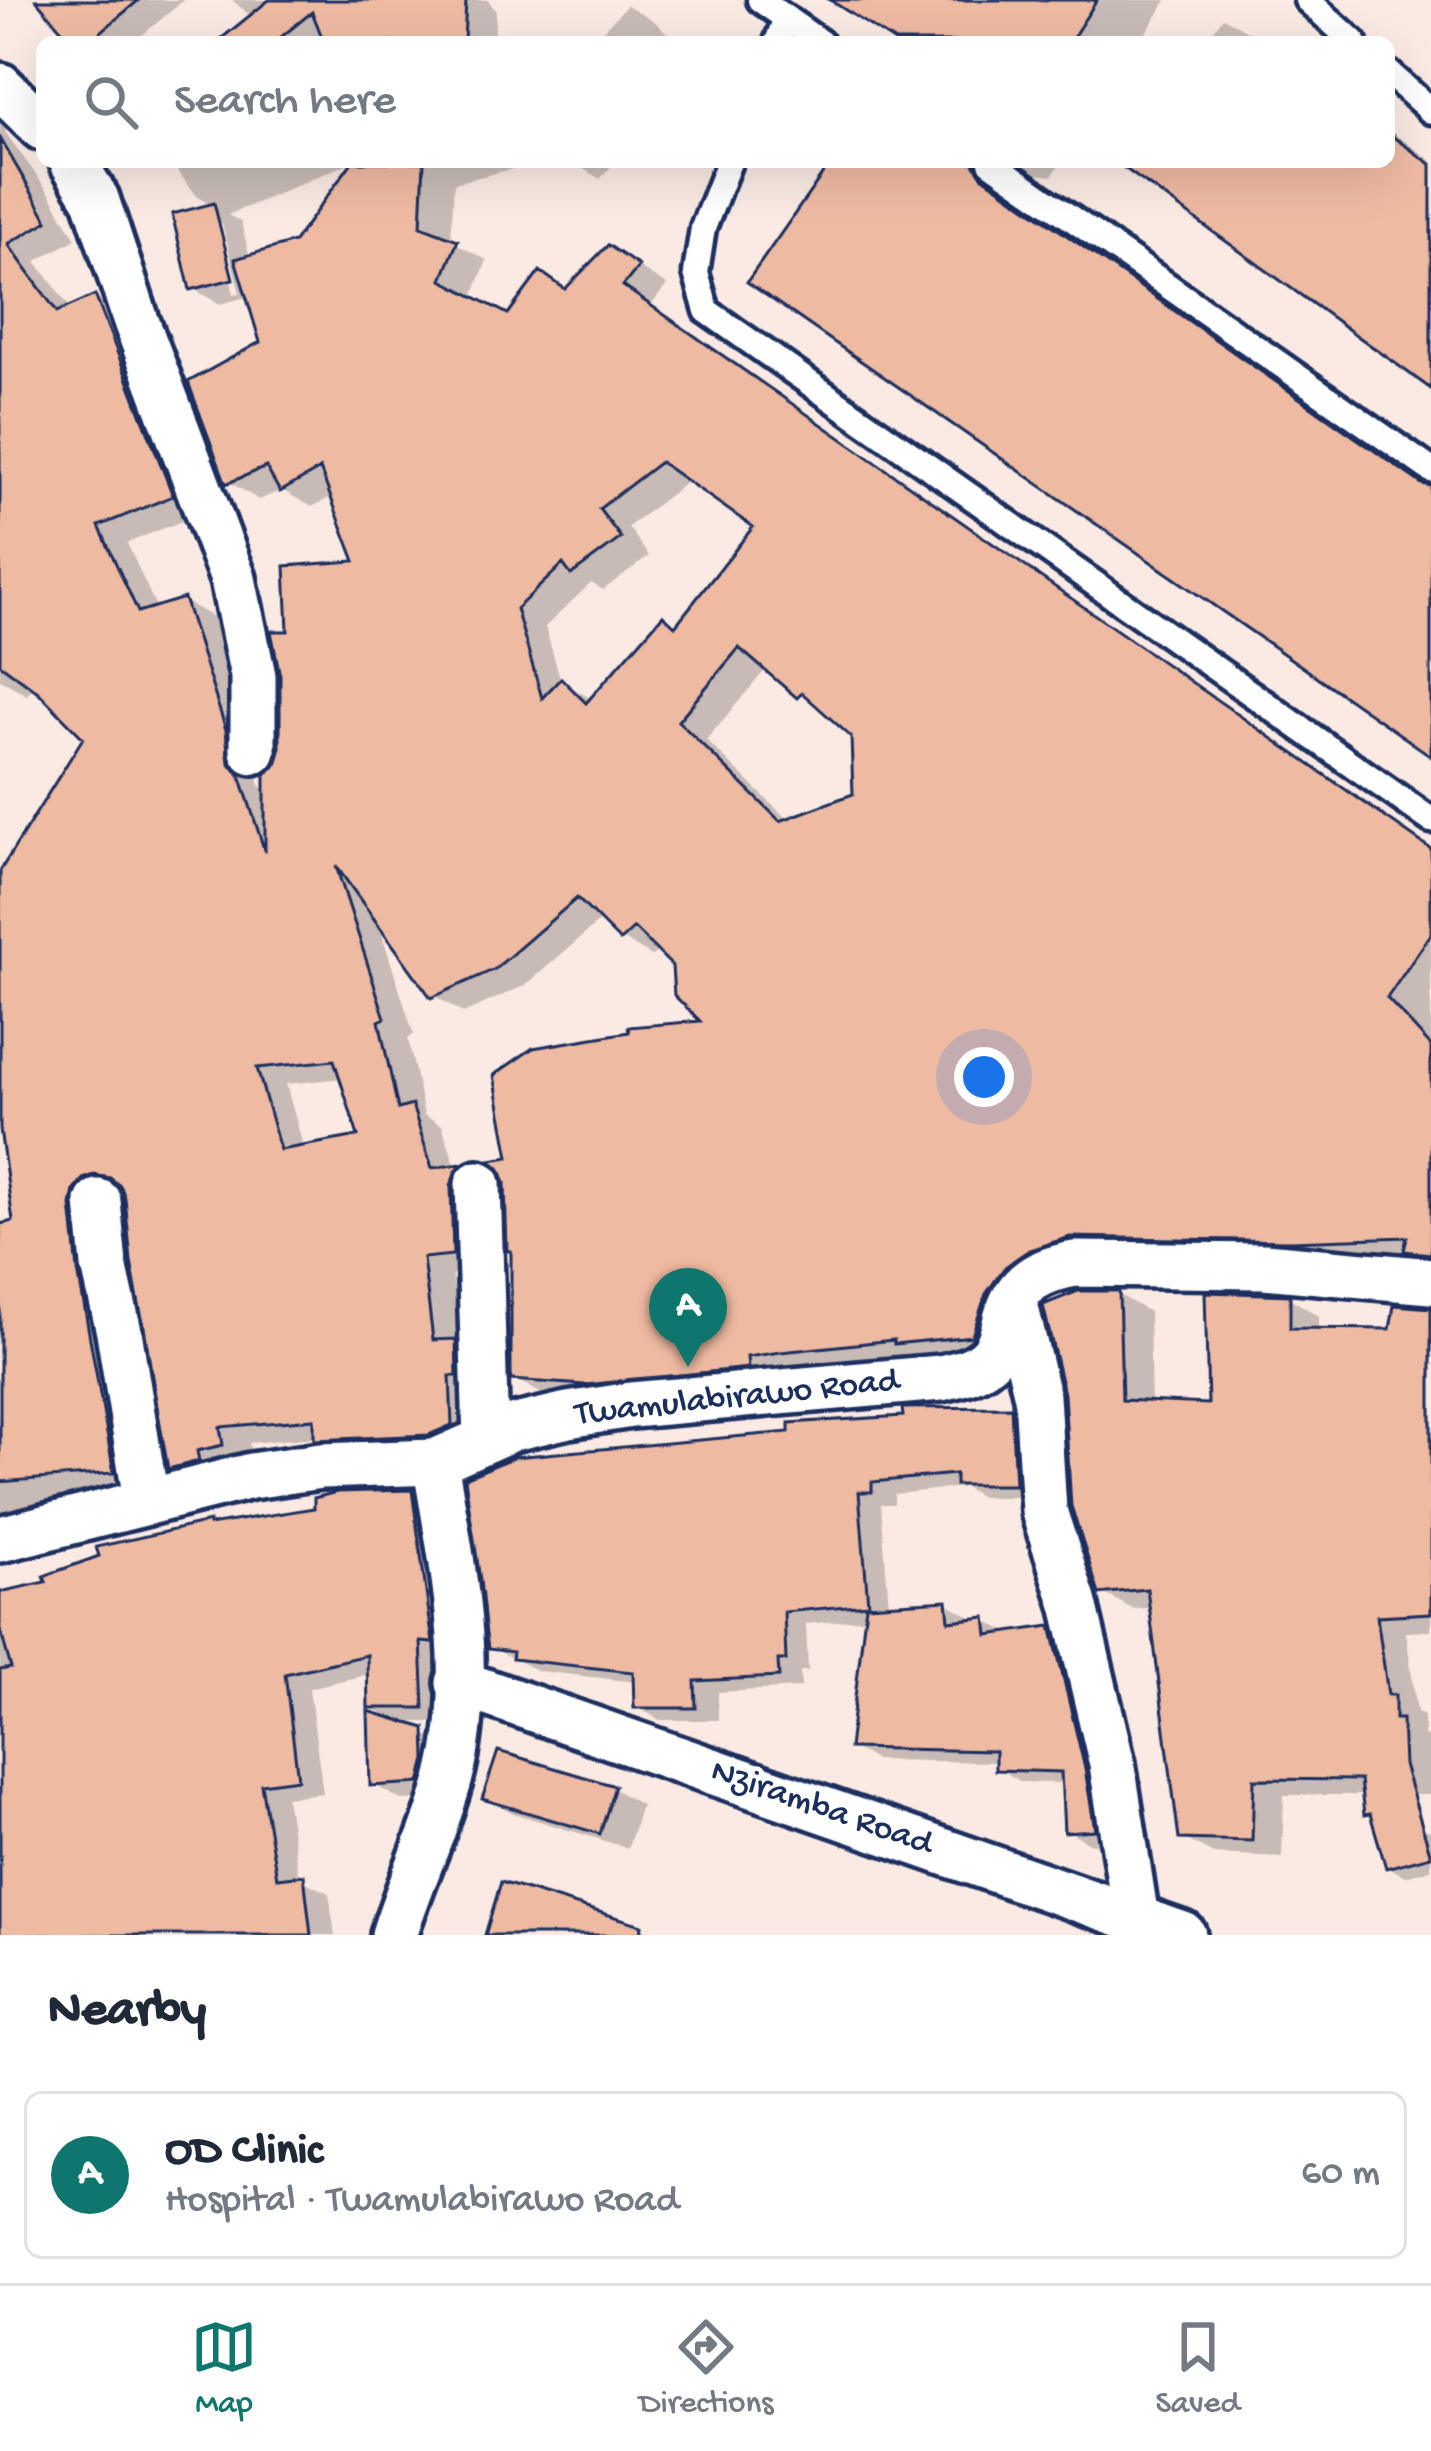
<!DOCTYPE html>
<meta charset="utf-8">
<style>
:root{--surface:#fff;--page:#f6f6f7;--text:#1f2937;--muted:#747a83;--line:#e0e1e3;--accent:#0f766e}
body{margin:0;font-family:"Gochi Hand",sans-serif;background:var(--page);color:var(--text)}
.you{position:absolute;left:984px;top:1077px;width:42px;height:42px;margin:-30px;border:9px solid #fff;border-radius:50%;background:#1a73e8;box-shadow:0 0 0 18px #1a73e833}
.badge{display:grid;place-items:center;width:78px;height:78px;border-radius:50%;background:var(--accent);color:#fff;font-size:39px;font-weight:700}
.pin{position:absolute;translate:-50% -99px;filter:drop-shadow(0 3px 6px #0008)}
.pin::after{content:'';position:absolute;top:63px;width:42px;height:36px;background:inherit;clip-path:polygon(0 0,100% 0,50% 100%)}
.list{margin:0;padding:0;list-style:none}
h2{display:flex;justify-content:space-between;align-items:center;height:156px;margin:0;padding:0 48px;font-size:51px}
h2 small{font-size:39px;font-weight:400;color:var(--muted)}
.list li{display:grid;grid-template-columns:78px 1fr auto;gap:36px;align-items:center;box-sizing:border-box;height:168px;margin:0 24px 24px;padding:0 24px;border:3px solid var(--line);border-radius:18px}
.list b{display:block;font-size:45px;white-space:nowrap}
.list p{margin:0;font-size:39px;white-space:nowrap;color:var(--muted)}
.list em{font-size:39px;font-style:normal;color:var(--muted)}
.icon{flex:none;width:66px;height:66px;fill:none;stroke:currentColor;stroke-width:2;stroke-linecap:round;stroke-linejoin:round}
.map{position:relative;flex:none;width:1431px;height:1935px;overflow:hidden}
.search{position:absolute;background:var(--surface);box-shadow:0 12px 48px #0002;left:36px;right:36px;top:36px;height:132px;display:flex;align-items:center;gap:30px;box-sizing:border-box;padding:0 42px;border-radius:18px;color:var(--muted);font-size:45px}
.sheet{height:348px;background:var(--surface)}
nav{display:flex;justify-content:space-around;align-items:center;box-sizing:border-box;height:168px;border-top:3px solid var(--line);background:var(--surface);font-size:33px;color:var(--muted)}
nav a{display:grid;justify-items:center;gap:6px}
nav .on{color:var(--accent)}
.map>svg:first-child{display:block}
.shadow{fill:#0003;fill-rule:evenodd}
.building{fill:#efbaa2;stroke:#1b2f5e;stroke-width:3;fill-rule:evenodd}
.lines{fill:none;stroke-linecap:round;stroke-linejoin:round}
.lane-casing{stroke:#1b2f5e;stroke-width:33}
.street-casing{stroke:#1b2f5e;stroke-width:54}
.lane{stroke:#fff;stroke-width:24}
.street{stroke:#fff;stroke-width:45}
.labels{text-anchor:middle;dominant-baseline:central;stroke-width:9;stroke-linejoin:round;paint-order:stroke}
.street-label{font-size:36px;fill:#1b2f5e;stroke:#fff}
</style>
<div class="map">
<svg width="1431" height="1935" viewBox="0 0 1431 1935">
<rect width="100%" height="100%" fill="#faeae3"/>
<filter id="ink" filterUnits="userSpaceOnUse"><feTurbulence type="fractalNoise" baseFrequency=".00833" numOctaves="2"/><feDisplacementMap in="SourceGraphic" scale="24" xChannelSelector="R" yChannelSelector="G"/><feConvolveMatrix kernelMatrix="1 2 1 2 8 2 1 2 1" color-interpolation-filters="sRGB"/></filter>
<g filter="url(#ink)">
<!-- shadow -->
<g class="shadow">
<polygon points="40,0 184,0 134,42 76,42"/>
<polygon points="232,0 488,0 496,11 494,42 222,42 252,17"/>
<polygon points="836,0 1167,0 1140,42 901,42"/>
<polygon points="627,5 653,20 677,42 592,42"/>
<polygon points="1223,17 1266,42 1205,42"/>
<path d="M0,100L12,125L5,132L50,194L76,239L36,261L71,309L95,298L125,315L202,513L127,543L157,609L184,601L214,618L256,749L259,784L268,793L283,751L291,634L359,564L333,496L312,507L282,490L259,500L229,482L263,343L250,296L220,304L193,289L214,207L198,197L170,162H351L228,215L241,222L250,258L296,245L356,162H542L454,183L451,241L487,260L472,299L508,318L541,275L568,291L609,249L667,285L651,305L1431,849V1263L1414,1254L1060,1266L1003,1352L927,1359L921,1356L813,1368L618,1401L545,1396L514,1378L513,1159L706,1023L675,964L660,949L652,956L622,939L602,919L526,985L463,1013L433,995L377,919L414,1035L408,1038L424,1115L442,1125L456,1168L489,1184L483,1271L452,1274L461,1346L482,1442L347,1455L316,1437L249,1443L252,1462L201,1484L171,1467L125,1192L114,1196L143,1489L61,1495L66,1515L0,1520V1225L16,1223L5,1146L0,1143V877L87,738L34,685L27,695L0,679ZM216,223H222L240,293L234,294ZM690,479L757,526L678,627L664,619L593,700L561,681L545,627L591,583L603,590L649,556L628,527ZM767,668L854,735L856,796L789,821L706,740ZM343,1078L362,1139L304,1149L286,1084Z"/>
<polygon points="1389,130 1431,160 1431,385 1121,162 1389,162"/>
<polygon points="572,162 615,162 600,179"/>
<polygon points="834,162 1061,162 1052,176 1038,174 1027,183 1027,202 1430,487 1431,753"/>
<polygon points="1118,1294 1149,1312 1151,1404 1211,1407 1289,1298 1319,1316 1319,1331 1392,1332 1431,1311 1431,1631 1406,1632 1417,1712 1424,1716 1424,1735 1431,1739 1431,1795 1284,1795 1282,1857 1213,1854 1182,1837 1153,1608 1132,1609 1102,1592"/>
<polygon points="1010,1410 1033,1423 1038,1497 981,1497 964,1487 894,1494 894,1504 881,1504 889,1606 946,1603 970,1616 970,1622 985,1620 1008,1633 1051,1629 1074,1642 1117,1842 1091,1844 1067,1830 1064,1783 1021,1782 998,1768 998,1762 875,1760 852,1747 868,1618 806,1624 808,1671 800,1671 801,1688 718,1692 718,1720 660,1720 637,1707 636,1682 538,1671 490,1647"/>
<polygon points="412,1493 438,1508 449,1722 398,1722 451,1747 447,1798 401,1800 373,1784 392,1719 371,1707 370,1674 309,1688 323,1793 286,1797 299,1879 329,1893 335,1935 0,1935 0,1639 6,1638 0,1619 0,1595 50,1584 213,1527"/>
<polygon points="614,1789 641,1805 628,1848 513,1813 486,1797"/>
<polygon points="1375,1819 1431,1831 1431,1869 1405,1876 1388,1867"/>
<polygon points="503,1886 663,1935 487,1935"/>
</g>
<!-- building -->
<g class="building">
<polygon points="36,0 139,0 89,42 72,42"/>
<polygon points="269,0 466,0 464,42 324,42 312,12 275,42 217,42"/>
<polygon points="830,0 1097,0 1070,42 895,42"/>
<polygon points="1389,134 1431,164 1431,389 1116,162 1389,162"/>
<path d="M0,138L48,221L8,244L57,312L95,295L173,496L99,526L138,612L184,598L226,730L229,763L240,775L265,852V775L276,765L280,751V676L271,631H288L285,566L355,561L320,469L280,492L266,467L226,484L188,382L260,342L235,259L294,242L352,162H424L421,226L458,240L442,280L508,314L540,271L565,289L608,245L639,266L623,286L1431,849V934L1387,998L1431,1046V1254L1404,1251L1407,1237L1290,1241L1070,1237L1029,1250L1005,1267L986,1294L972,1336L894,1344V1340L781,1352L747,1357L748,1368L585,1385L511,1380V1251H507L505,1183L500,1169L490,1160L509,1157L494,1075L533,1048L629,1032L628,1027L700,1021L674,995L672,966L634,928L620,941L577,898L495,969L431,998L336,866L385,1018L379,1021L398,1109L412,1105L432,1168L461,1164L451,1185L453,1255L423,1258L433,1340L456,1339L457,1376H450L452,1425L429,1435L314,1440V1419L220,1427L223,1445L197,1451L199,1461L168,1469L131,1261L125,1198L121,1187L110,1178L94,1175L83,1179L74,1190L71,1205L78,1271L114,1473L0,1482V1224L13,1221L0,1129V871L83,738L38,692L0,664ZM660,462L753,527L675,626L663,615L586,703L561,678L542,698L516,609L563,564L571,575L621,538L599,509ZM739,648L797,698L802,693L851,737L853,794L780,821L678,721ZM334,1060L358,1136L280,1150L257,1068Z"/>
<polygon points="831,162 973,162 982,176 1422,484 1431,486 1431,756 747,282"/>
<polygon points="214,203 233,279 190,290 172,214"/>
<polygon points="1078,1291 1119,1291 1122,1400 1208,1404 1205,1292 1290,1295 1290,1328 1390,1329 1394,1305 1431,1308 1431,1613 1377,1616 1388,1695 1395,1695 1395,1719 1402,1719 1404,1765 1431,1856 1386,1868 1370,1814 1364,1815 1360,1780 1254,1779 1252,1841 1179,1839 1147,1589 1099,1594 1071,1506 1064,1394 1043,1305"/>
<polygon points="1011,1407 1015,1485 955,1485 955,1474 872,1482 872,1492 859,1492 868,1604 784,1612 786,1660 778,1660 779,1677 695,1681 696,1708 634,1708 633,1672 512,1659 513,1652 488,1649 465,1478 514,1457 789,1432 789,1423 903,1416 902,1408"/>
<polygon points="412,1490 433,1643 421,1642 424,1708 368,1708 367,1655 285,1674 298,1779 261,1784 277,1878 304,1875 311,1935 0,1935 0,1670 11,1668 0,1629 0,1592 46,1582 44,1576 99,1556 96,1547 209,1522 209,1525 314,1508 314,1498 337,1492"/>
<polygon points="947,1600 949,1621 986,1617 988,1635 1051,1626 1085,1769 1095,1830 1064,1832 1061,1772 995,1770 995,1751 849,1748 866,1605"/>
<polygon points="368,1711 425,1728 426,1759 420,1783 370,1786"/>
<polygon points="498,1751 615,1786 600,1834 482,1799"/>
<polygon points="501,1882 642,1925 641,1935 485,1935"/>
</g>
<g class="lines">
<defs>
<g id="lane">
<polyline points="760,0 820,42"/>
<polyline points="1307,0 1354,42"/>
<polyline points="777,42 786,18"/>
<polyline points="1389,73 1431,111"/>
<polyline points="729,162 703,228 696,273 707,311 1431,820"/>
<polyline points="991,162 1431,470"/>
</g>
<g id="street">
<polyline points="0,86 42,127"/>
<polyline points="73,162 96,199 136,321 233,579 253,676 253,751"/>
<polyline points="478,1184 486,1439"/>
<polyline points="98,1202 104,1265 119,1332 146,1500"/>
<polyline points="1014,1300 1037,1396 1044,1511 1074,1604 1112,1764 1136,1919"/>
<path d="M0,1539L251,1476L321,1466L435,1462L512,1428L568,1415L631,1405L941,1378C959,1374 979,1370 992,1355C1001,1345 1003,1332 1006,1319C1016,1282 1039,1270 1075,1264L1264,1266L1431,1281"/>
<polyline points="459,1683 1183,1935"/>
<path d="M394,1935C410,1882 436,1830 450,1777C476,1676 452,1562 435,1462"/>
</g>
</defs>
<!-- lane casing -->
<use href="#lane" class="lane-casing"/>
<!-- street casing -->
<use href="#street" class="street-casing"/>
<!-- lane -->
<use href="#lane" class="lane"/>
<!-- street -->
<use href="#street" class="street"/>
</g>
</g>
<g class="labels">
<!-- street labels -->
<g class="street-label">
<text transform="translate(737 1399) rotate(-6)">Twamulabirawo Road</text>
<text transform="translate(821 1809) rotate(19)">Nziramba Road</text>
</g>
</g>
</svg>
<div class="you"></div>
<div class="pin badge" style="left:688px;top:1367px">A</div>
<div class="search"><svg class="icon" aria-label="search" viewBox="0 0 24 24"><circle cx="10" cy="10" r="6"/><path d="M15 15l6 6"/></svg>Search here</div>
</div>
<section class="sheet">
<h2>Nearby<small></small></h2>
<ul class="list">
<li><span class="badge">A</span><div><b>OD Clinic</b><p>Hospital · Twamulabirawo Road</p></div><em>60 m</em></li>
</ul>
</section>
<nav>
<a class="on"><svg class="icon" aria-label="map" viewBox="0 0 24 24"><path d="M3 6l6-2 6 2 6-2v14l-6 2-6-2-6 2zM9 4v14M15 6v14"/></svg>Map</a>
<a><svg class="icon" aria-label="directions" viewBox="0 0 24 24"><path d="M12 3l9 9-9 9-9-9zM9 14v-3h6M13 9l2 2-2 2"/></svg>Directions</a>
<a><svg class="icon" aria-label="saved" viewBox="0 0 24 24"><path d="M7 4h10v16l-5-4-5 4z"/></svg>Saved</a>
</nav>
